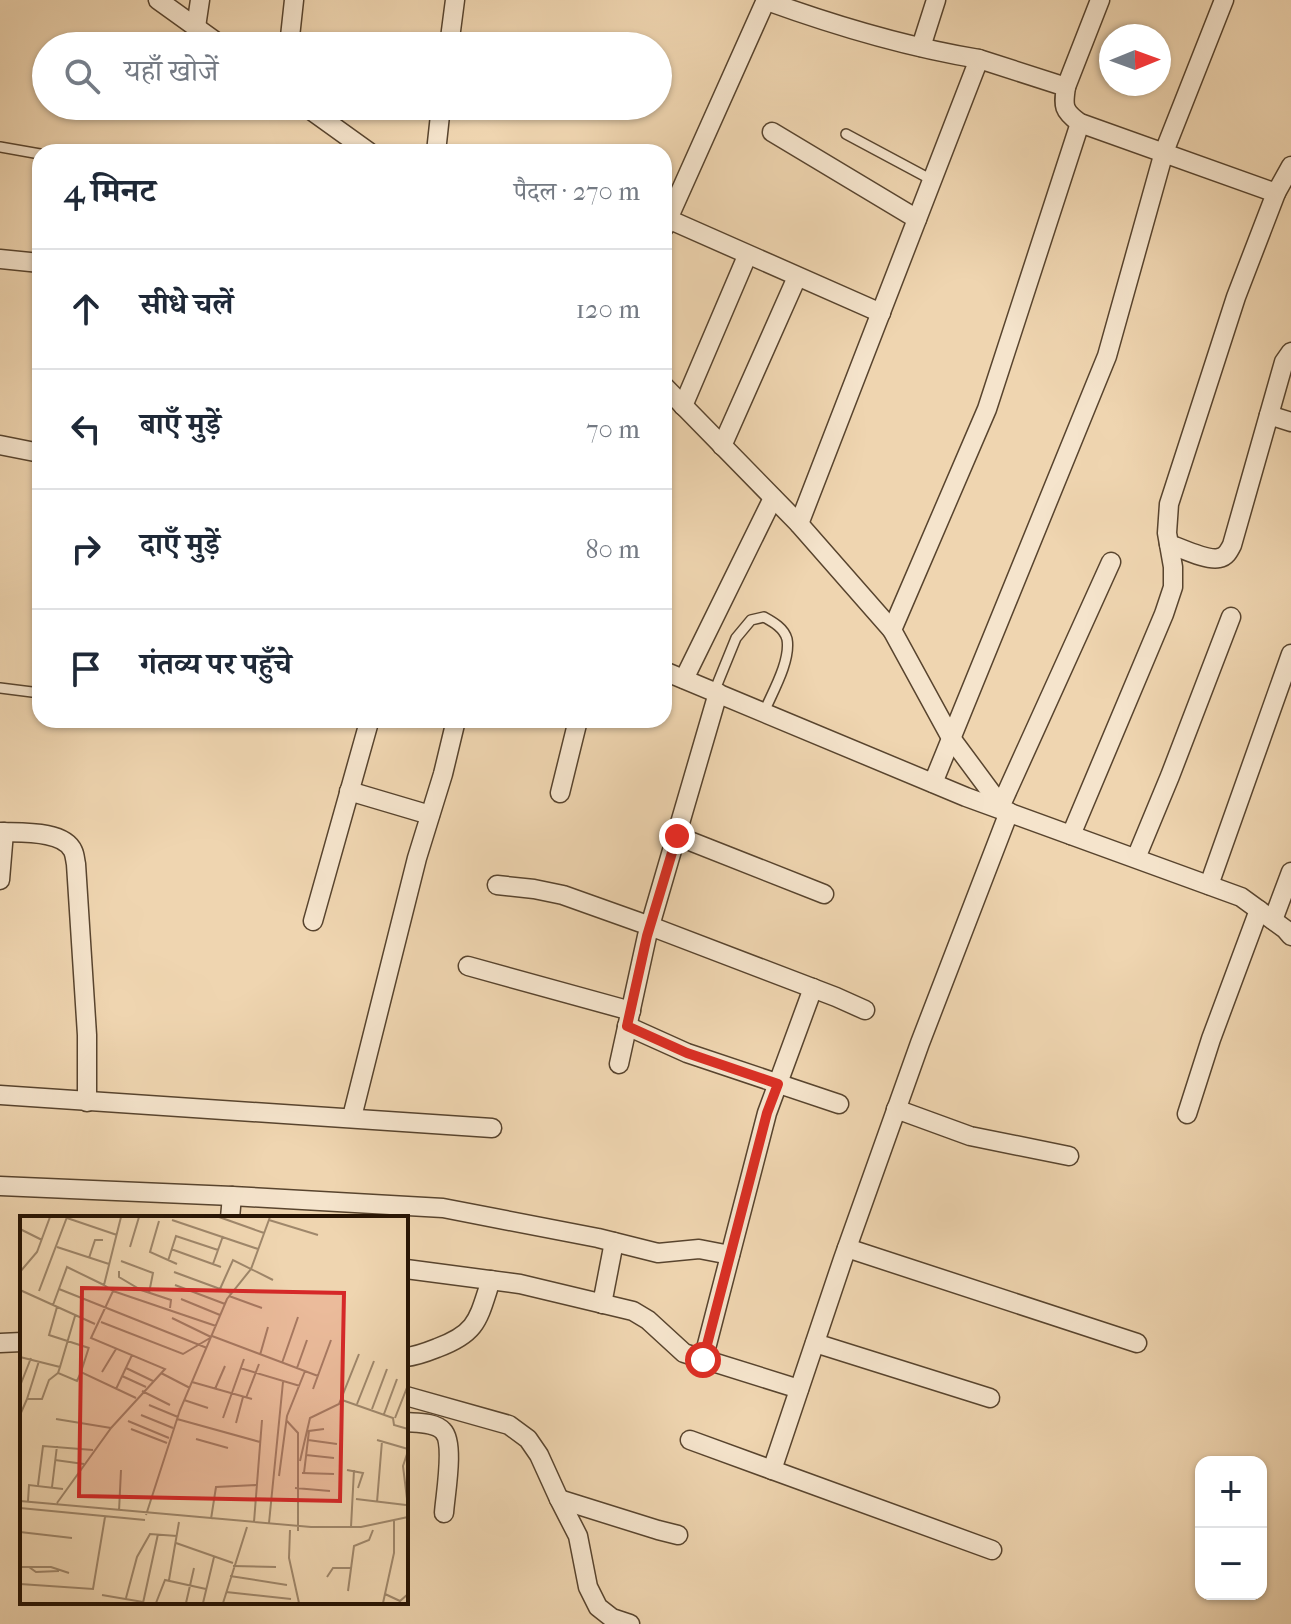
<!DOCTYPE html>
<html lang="hi">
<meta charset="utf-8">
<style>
:root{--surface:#fff;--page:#f6f6f7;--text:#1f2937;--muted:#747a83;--line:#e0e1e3}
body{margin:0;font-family:"IM FELL French Canon","Noto Serif Devanagari",serif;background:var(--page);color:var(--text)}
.controls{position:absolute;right:24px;bottom:24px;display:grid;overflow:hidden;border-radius:16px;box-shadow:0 2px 6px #0004}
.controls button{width:72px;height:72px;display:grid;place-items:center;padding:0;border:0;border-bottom:2px solid var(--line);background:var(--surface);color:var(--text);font:40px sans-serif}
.compass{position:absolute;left:1099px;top:24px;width:72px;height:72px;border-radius:50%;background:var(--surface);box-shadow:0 2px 6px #0004;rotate:89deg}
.stop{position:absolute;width:24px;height:24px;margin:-18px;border:6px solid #d93025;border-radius:50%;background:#fff}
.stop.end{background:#d93025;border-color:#fff;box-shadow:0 2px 8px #0008}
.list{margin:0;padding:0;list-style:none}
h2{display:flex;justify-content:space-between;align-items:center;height:104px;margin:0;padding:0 32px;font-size:34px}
h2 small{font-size:26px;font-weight:400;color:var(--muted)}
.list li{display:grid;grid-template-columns:52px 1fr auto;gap:24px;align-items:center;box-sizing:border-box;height:120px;padding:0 32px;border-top:2px solid var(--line)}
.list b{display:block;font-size:30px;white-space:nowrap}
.list em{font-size:26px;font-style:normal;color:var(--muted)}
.icon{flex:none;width:44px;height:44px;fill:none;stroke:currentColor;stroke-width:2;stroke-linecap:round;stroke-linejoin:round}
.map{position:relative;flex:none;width:1291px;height:1624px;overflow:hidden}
.search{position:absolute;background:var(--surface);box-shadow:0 2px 6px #0004;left:32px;top:32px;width:640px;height:88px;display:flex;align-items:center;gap:20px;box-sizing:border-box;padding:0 28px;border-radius:44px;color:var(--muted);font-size:30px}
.panel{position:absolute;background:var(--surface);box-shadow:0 2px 6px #0004;left:32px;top:144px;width:640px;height:584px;border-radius:24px}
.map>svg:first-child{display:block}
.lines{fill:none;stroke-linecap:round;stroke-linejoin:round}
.service-casing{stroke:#58442e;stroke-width:12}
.minor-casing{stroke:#58442e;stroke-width:21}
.service{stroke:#f5e4cc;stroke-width:9}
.minor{stroke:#f5e4cc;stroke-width:18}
.route{stroke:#d93025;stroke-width:10}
.inset-road{fill:none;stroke:#9f876b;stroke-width:2}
.view{fill:#d62828;fill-opacity:0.15;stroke:#d62828;stroke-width:4}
.inset-edge{fill:none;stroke:#261303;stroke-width:4}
</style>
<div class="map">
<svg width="1291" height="1624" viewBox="0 0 1291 1624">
<rect width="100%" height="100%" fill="#efd5b0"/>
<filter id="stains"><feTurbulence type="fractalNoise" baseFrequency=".0025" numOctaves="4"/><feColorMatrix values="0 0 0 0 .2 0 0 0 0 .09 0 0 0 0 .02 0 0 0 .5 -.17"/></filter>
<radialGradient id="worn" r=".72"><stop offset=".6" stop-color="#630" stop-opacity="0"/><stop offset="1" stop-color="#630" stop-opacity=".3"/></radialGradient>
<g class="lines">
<defs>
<g id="service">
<polyline points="846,134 932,180"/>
<polyline points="0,147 40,154"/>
<polyline points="0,688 40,693"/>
<path d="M714,692L736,638L751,620L764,617C773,622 784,628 787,639C791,661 772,693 764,712"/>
</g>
<g id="minor">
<polyline points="158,0 222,46"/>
<path d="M767,1C836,26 906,47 979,59"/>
<polyline points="196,27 200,0"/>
<polyline points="289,46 294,0"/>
<polyline points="449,46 455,0"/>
<polyline points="921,47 936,0"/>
<polyline points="1066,87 1100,0"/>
<polyline points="305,106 369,152"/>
<polyline points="772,132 917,219"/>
<polyline points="436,152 441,106"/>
<polyline points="668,219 881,313"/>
<polyline points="664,228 766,0"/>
<polyline points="0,259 40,263"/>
<path d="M664,386L799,524L979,59L1066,87C1063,106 1063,111 1080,123L1276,193L1291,166"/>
<polyline points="683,406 747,256"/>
<polyline points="1269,415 1291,422"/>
<polyline points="0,445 40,453"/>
<polyline points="722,446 797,277"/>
<polyline points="799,524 892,630"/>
<path d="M1169,544C1181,548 1207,561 1219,558C1226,557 1229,551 1232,545L1284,362L1291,352"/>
<polyline points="664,671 966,797 1241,897 1285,929 1291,936"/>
<polyline points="684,679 773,498"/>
<polyline points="933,783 1107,356 1164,152 1224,0"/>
<polyline points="349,791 430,815"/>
<polyline points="560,793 578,720"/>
<polyline points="1001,805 1111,562"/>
<polyline points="1005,811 951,738 892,630 987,409 1080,123"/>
<path d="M0,832C20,833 64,830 73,851C75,855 75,860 76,864L87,1035V1102"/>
<polyline points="1071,835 1164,614 1173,587 1173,567 1167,533 1169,504 1236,297 1276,193"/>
<polyline points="677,836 824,894"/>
<polyline points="1136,858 1170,776 1231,617"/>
<polyline points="0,880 4,832"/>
<polyline points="497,885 534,889 563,895 650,926 836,997 865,1010"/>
<polyline points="1209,885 1291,654"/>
<polyline points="1273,920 1291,872"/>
<polyline points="313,921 369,722"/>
<polyline points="468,966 631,1011"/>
<polyline points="627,1026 687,1053 839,1104"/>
<polyline points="619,1064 647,936 718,693"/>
<polyline points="0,1095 492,1128"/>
<polyline points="896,1109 970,1136 1069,1156"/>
<polyline points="1187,1114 1211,1039 1259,910"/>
<polyline points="352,1117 417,858 443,774 456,720"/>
<polyline points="0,1186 232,1196 443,1208 598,1238 658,1253 699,1249 730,1255"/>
<polyline points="230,1218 232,1196"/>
<polyline points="847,1248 1137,1343"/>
<polyline points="406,1269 520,1284 633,1311 648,1320 684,1353 799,1389"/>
<polyline points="602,1304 614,1242"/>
<polyline points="0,1343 22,1342"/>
<polyline points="815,1343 990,1398"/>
<path d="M406,1357C417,1356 427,1352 437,1348C478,1333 478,1319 491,1280"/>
<polyline points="703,1360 767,1113 813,988"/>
<polyline points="406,1396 509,1425 528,1439 539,1455 559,1499 578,1536 588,1587 598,1607 612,1618 630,1624"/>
<path d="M406,1422C417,1423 435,1422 443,1431C455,1443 445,1496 444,1513"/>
<polyline points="690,1440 992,1550"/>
<polyline points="772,1470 843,1259 920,1043 1009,812"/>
<polyline points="559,1499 658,1530 678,1535"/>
</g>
</defs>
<!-- service casing -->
<use href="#service" class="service-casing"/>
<!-- minor casing -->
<use href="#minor" class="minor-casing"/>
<!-- service -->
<use href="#service" class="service"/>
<!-- minor -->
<use href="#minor" class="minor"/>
</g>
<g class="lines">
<!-- route -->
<polyline class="route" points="677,836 647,936 627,1026 687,1053 778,1084 767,1113 703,1360"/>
</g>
<!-- overview -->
<g transform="translate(20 1216)">
<rect width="388" height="388" fill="#efd5b0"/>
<path class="inset-road" d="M199,1L244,17M47,2L97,19M152,4L238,33M249,4L298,19M139,5L130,36L157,48M0,13L22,24M37,31L89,48M110,31L119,1M151,33L201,51M69,42L75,24H83M101,45L133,57L129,77M148,45L156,20L198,34M193,48L203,20M99,55V61L121,74L151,84L150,92M0,56L17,36L30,1M154,56L211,77M155,69L205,88M39,73L187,132M200,73L213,44L253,64M0,74L75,108M19,75L47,1M93,75L196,110M209,80L242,92M161,83L200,99M33,89L47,51L84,69M37,91L29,119L69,132M152,102L191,121M81,106L163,138L190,122M192,120L298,160M240,139L248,111M0,141L40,151L38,157L57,165L61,156L116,182M262,147L278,101M40,151L55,100M106,152L133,165M220,152L280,170M277,152L287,124M61,156L69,131M82,156L96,133M141,157L170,172M102,160L126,171M172,166L232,183M0,170L11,142M96,173L112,139M195,173L205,150M293,173L311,124M122,175L150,189M226,182L239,148M7,183L19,145M164,184L188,192M322,184L373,202L374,209L388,213M337,188L354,145M129,189L158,201M352,193L367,153M364,198L377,163M0,199L7,183H22L29,164L38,157M121,199L153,212M203,202L224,143M375,202L388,169M36,203L91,212L37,287M157,203L240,226M266,204L278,217V315M108,205L149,222M216,207L223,181M91,212L145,153L71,122L93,75L84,69L101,1M111,213L147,227M176,223L208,232M288,224L317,228M357,224L388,233M388,235L383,250L388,291M286,239L314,242M35,244L64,248M280,245L290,202L319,188L339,138M327,254L343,257L338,272M282,257L314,258M284,257L289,215L304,213M259,260L267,200L285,155M18,269L23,230L73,234M32,271L37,230M275,272L310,275M193,282L222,284M336,283L386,289M0,285L291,311H341L388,301M8,285L9,269L43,273M357,286L362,225M0,292L125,304M99,295L101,254M126,299L160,194L207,83L231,53L250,1M191,303L196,271L236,269M234,306L242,204M249,307L263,166M331,311L334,254M270,314L269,342L279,387M0,316L52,322M156,327L213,347M213,350L256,351M0,351H31L49,357M9,351L16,356L39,355M210,360L267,369M307,361L313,352H331M149,364L159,306M0,368L73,373L85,301M328,375L334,330L349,324L353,314M206,376L271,383M365,378L380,385L388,378M82,379L123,386M106,382L117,341L130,318L157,320M123,387L138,318M136,387L145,364L186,373M166,387L174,352M183,387L194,341M203,387L227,311M363,387L374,337V305"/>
<path class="view" d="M62,72L324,77L320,285L59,280Z"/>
<rect width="388" height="388" class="inset-edge"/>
</g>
<rect width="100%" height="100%" filter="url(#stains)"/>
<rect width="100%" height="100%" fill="url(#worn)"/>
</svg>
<div class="controls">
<button>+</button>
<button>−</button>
</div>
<svg class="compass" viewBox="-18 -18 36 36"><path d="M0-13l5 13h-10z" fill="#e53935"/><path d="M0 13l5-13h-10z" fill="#747a83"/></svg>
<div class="stop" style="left:703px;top:1360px"></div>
<div class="stop end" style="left:677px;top:836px"></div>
<div class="search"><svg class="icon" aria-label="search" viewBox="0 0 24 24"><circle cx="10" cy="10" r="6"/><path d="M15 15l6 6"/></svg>यहाँ खोजें</div>
<section class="panel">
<h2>4 मिनट<small>पैदल · 270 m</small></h2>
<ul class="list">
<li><svg class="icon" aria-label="ahead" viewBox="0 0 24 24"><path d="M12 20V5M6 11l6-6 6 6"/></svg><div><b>सीधे चलें</b></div><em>120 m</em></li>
<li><svg class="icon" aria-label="left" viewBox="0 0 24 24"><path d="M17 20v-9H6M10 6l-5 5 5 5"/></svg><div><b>बाएँ मुड़ें</b></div><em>70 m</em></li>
<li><svg class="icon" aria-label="right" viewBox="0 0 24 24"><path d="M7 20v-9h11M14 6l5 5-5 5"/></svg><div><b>दाएँ मुड़ें</b></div><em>80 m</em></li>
<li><svg class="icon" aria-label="arrive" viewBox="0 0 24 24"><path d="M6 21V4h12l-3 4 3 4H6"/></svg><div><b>गंतव्य पर पहुँचे</b></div></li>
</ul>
</section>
</div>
